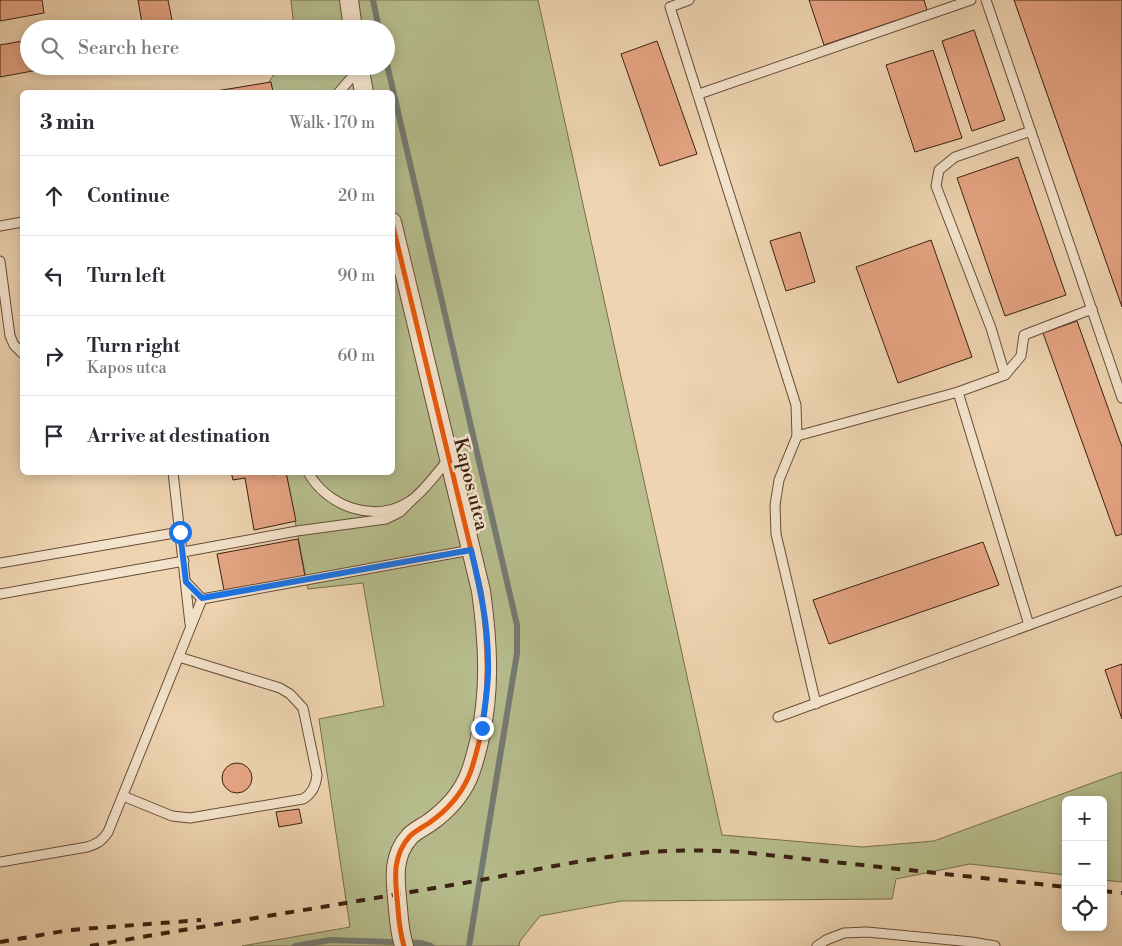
<!DOCTYPE html>
<meta charset="utf-8">
<style>
:root{--surface:#fff;--page:#f7f7f7;--text:#2b2b33;--muted:#7c7c81;--line:#e1e1e2}
body{margin:0;font-family:"Libre Bodoni",serif;background:var(--page);color:var(--text)}
.controls{position:absolute;right:15px;bottom:15px;display:grid;overflow:hidden;border-radius:8px;box-shadow:0 2px 12px #0003}
.controls button{width:45px;height:45px;display:grid;place-items:center;padding:0;border:0;border-bottom:1px solid var(--line);background:var(--surface);color:var(--text);font:25px sans-serif}
.stop{position:absolute;width:15px;height:15px;margin:-11px;border:4px solid #1a73e8;border-radius:50%;background:#fff}
.stop.end{background:#1a73e8;border-color:#fff;box-shadow:0 1px 5px #0008}
.list{margin:0;padding:0;list-style:none}
h2{display:flex;justify-content:space-between;align-items:center;height:65px;margin:0;padding:0 20px;font-size:21px}
h2 small{font-size:16px;font-weight:400;color:var(--muted)}
.list li{display:grid;grid-template-columns:32px 1fr auto;gap:15px;align-items:center;box-sizing:border-box;height:80px;padding:0 20px;border-top:1px solid var(--line)}
.list b{display:block;font-size:19px;white-space:nowrap}
.list p{margin:0;font-size:16px;white-space:nowrap;color:var(--muted)}
.list em{font-size:16px;font-style:normal;color:var(--muted)}
.icon{flex:none;width:28px;height:28px;fill:none;stroke:currentColor;stroke-width:2;stroke-linecap:round;stroke-linejoin:round}
.map{position:relative;flex:none;width:1122px;height:946px;overflow:hidden}
.search{position:absolute;background:var(--surface);box-shadow:0 2px 12px #0003;left:20px;top:20px;width:375px;height:55px;display:flex;align-items:center;gap:12px;box-sizing:border-box;padding:0 18px;border-radius:28px;color:var(--muted);font-size:19px}
.panel{position:absolute;background:var(--surface);box-shadow:0 2px 12px #0003;left:20px;top:90px;width:375px;height:385px;border-radius:8px}
.map>svg:first-child{display:block}
.green{fill:#b7bd8d;stroke:#786e4f}
.lines{fill:none;stroke-linecap:round;stroke-linejoin:round}
.stream{stroke:#747b72;stroke-width:6}
.building{fill:#e6a483;stroke:#392011}
.service-casing{stroke:#664d39;stroke-width:11}
.minor-casing{stroke:#664d39;stroke-width:20}
.service{stroke:#f4e3cc;stroke-width:9}
.minor{stroke:#f4e3cc;stroke-width:18}
.rail{stroke:#392011;stroke-width:4;stroke-dasharray:9 9;stroke-linecap:butt}
.cycleway-casing{stroke:#f4e3cc;stroke-width:8}
.cycleway{stroke:#e8590c;stroke-width:5}
.route{stroke:#1a73e8;stroke-width:6}
.labels{text-anchor:middle;dominant-baseline:central;stroke-width:5;stroke-linejoin:round;paint-order:stroke}
.street-label{font-size:19px;fill:#392011;stroke:#f4e3cc}
</style>
<div class="map">
<svg width="1122" height="946" viewBox="0 0 1122 946">
<rect width="100%" height="100%" fill="#eed4b1"/>
<filter id="stains"><feTurbulence type="fractalNoise" baseFrequency=".004" numOctaves="4"/><feColorMatrix values="0 0 0 0 .2 0 0 0 0 .09 0 0 0 0 .02 0 0 0 .5 -.17"/></filter>
<radialGradient id="worn" r=".72"><stop offset=".6" stop-color="#630" stop-opacity="0"/><stop offset="1" stop-color="#630" stop-opacity=".3"/></radialGradient>
<!-- green -->
<polygon class="green" points="291,0 538,0 722,835 862,847 934,841 1122,772 1122,882 1103,880 1103,800 1066,800 1066,875 970,864 896,879 892,899 621,901 540,916 520,941 519,946 242,946 350,927 319,719 384,706 363,583 308,589 286,473 392,472 392,92 263,92 279,66 386,66 386,29 294,29"/>
<g class="lines">
<!-- stream -->
<g class="stream">
<polyline points="373,0 379,29"/>
<polyline points="386,60 517,625 517,653 469,946"/>
<polyline points="295,946 330,940 420,943 431,946"/>
</g>
</g>
<!-- building -->
<g class="building">
<polygon points="0,0 42,0 44,13 0,21"/>
<polygon points="138,0 168,0 173,25 154,29 143,29"/>
<polygon points="809,0 924,0 927,10 824,45"/>
<polygon points="1014,0 1122,0 1122,307"/>
<polygon points="974,30 1005,120 972,131 942,41"/>
<polygon points="29,40 29,66 54,67 0,77 0,45"/>
<polygon points="657,41 697,154 660,166 621,54"/>
<polygon points="933,50 962,138 915,152 886,65"/>
<polygon points="271,82 273,92 210,92"/>
<polygon points="1018,157 1066,295 1005,316 957,178"/>
<polygon points="800,232 815,282 786,291 770,241"/>
<polygon points="931,240 972,357 898,383 856,267"/>
<polygon points="1077,321 1122,447 1122,534 1116,536 1043,333"/>
<polygon points="231,472 272,472 273,475 286,472 296,521 254,530 245,478 233,480"/>
<polygon points="298,539 305,576 224,590 217,554"/>
<polygon points="983,542 999,585 829,644 813,600"/>
<polygon points="1122,664 1122,719 1105,670"/>
<circle cx="237" cy="778" r="15"/>
<polygon points="299,809 302,823 279,827 276,812"/>
</g>
<g class="lines">
<defs>
<g id="service">
<polyline points="689,0 670,7 796,405 797,436 779,480 775,505 776,534 816,704"/>
<polyline points="986,0 1122,398"/>
<polyline points="339,92 359,69"/>
<polyline points="699,94 971,0"/>
<polyline points="0,226 22,222"/>
<polyline points="0,261 10,336 14,345 22,353"/>
<polyline points="1005,375 991,328 936,186 939,170 955,157 1031,131"/>
<polyline points="797,436 958,392"/>
<polyline points="173,472 190,624"/>
<path d="M308,472C327,507 375,524 410,501C422,494 439,470 449,459"/>
<polyline points="183,552 297,531 386,519 400,512 412,500"/>
<polyline points="0,563 180,532"/>
<polyline points="186,582 202,599"/>
<polyline points="0,594 184,561"/>
<polyline points="1029,625 958,392 1005,375 1021,356 1024,335 1092,309"/>
<polyline points="778,717 1122,591"/>
<path d="M123,796L172,816L190,818L303,799C312,794 316,785 317,775L303,708L290,694L280,688L179,657"/>
<path d="M0,862L87,847C97,844 102,841 108,832L202,599L471,550"/>
<polyline points="817,946 826,940 844,933 867,932 972,942 995,946"/>
</g>
<g id="minor">
<polyline points="349,0 353,29"/>
<polyline points="359,66 364,92"/>
<path d="M392,222L481,591C488,642 491,691 479,742C476,754 473,767 468,778C459,798 446,811 429,823C423,827 415,831 410,836C390,858 396,883 398,909C399,922 400,933 404,946"/>
</g>
</defs>
<!-- service casing -->
<use href="#service" class="service-casing"/>
<!-- minor casing -->
<use href="#minor" class="minor-casing"/>
<!-- service -->
<use href="#service" class="service"/>
<!-- minor -->
<use href="#minor" class="minor"/>
<!-- rail -->
<g class="rail">
<polyline points="1103,891 1122,893"/>
<polyline points="0,942 70,930 201,920"/>
<path d="M90,946C210,925 331,906 452,885C518,874 584,858 650,852C680,850 711,850 741,852L1066,887"/>
</g>
<defs>
<path id="cycleway" d="M392,222L481,591C488,642 491,691 479,742C476,754 473,767 468,778C459,798 446,811 429,823C423,827 415,831 410,836C390,858 396,883 398,909C399,922 400,933 404,946"/>
</defs>
<!-- cycleway casing -->
<use href="#cycleway" class="cycleway-casing"/>
<!-- cycleway -->
<use href="#cycleway" class="cycleway"/>
</g>
<g class="lines">
<!-- route -->
<path class="route" d="M180,532L186,582L202,598L471,550C480,587 488,624 488,662C489,684 485,706 482,728"/>
</g>
<g class="labels">
<!-- street labels -->
<g class="street-label">
<text transform="translate(471 484) rotate(76)">Kapos utca</text>
</g>
</g>
<rect width="100%" height="100%" filter="url(#stains)"/>
<rect width="100%" height="100%" fill="url(#worn)"/>
</svg>
<div class="controls">
<button>+</button>
<button>−</button>
<button><svg class="icon" aria-label="locate" viewBox="0 0 24 24"><circle cx="12" cy="12" r="6"/><path d="M12 2v4M12 18v4M2 12h4M18 12h4"/></svg></button>
</div>
<div class="stop" style="left:180px;top:532px"></div>
<div class="stop end" style="left:482px;top:728px"></div>
<div class="search"><svg class="icon" aria-label="search" viewBox="0 0 24 24"><circle cx="10" cy="10" r="6"/><path d="M15 15l6 6"/></svg>Search here</div>
<section class="panel">
<h2>3 min<small>Walk · 170 m</small></h2>
<ul class="list">
<li><svg class="icon" aria-label="ahead" viewBox="0 0 24 24"><path d="M12 20V5M6 11l6-6 6 6"/></svg><div><b>Continue</b></div><em>20 m</em></li>
<li><svg class="icon" aria-label="left" viewBox="0 0 24 24"><path d="M17 20v-9H6M10 6l-5 5 5 5"/></svg><div><b>Turn left</b></div><em>90 m</em></li>
<li><svg class="icon" aria-label="right" viewBox="0 0 24 24"><path d="M7 20v-9h11M14 6l5 5-5 5"/></svg><div><b>Turn right</b><p>Kapos utca</p></div><em>60 m</em></li>
<li><svg class="icon" aria-label="arrive" viewBox="0 0 24 24"><path d="M6 21V4h12l-3 4 3 4H6"/></svg><div><b>Arrive at destination</b></div></li>
</ul>
</section>
</div>
